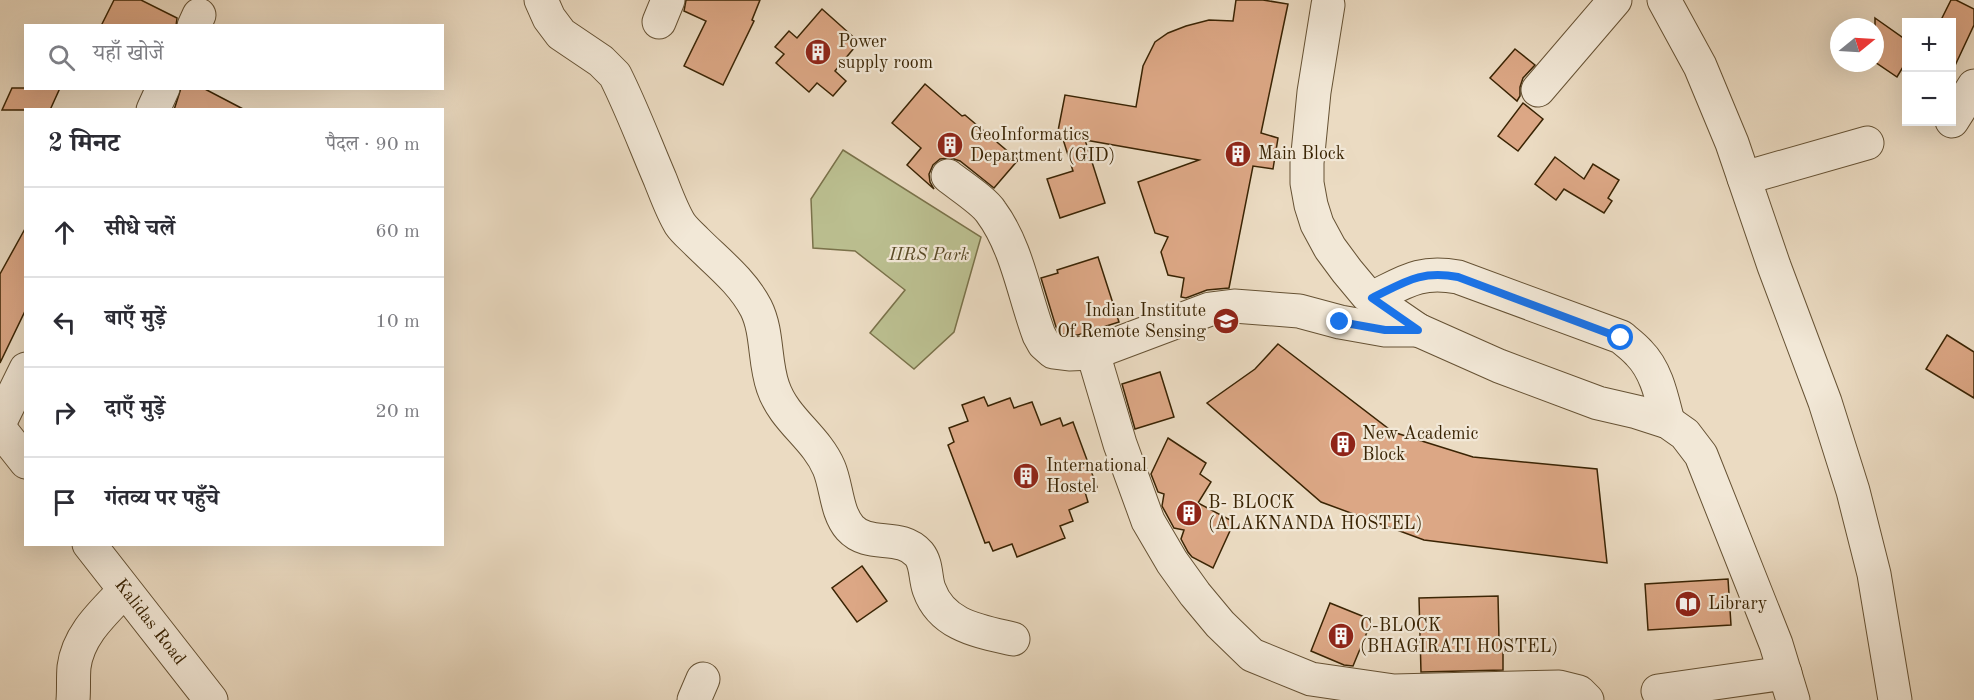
<!DOCTYPE html>
<html lang="hi">
<meta charset="utf-8">
<style>
:root{--surface:#fff;--page:#f7f7f7;--text:#2b2b33;--muted:#7c7c81;--line:#e1e1e2}
body{margin:0;font-family:"Old Standard TT","Noto Serif Devanagari",serif;background:var(--page);color:var(--text)}
.controls{position:absolute;right:18px;top:18px;display:grid;overflow:hidden;border-radius:0px;box-shadow:0 6px 24px #0002}
.controls button{width:54px;height:54px;display:grid;place-items:center;padding:0;border:0;border-bottom:2px solid var(--line);background:var(--surface);color:var(--text);font:30px sans-serif}
.compass{position:absolute;left:1830px;top:18px;width:54px;height:54px;border-radius:50%;background:var(--surface);box-shadow:0 6px 24px #0002;rotate:72deg}
.stop{position:absolute;width:18px;height:18px;margin:-14px;border:4px solid #1a73e8;border-radius:50%;background:#fff}
.stop.end{background:#1a73e8;border-color:#fff;box-shadow:0 2px 6px #0008}
.list{margin:0;padding:0;list-style:none}
h2{display:flex;justify-content:space-between;align-items:center;height:78px;margin:0;padding:0 24px;font-size:26px}
h2 small{font-size:20px;font-weight:400;color:var(--muted)}
.list li{display:grid;grid-template-columns:39px 1fr auto;gap:18px;align-items:center;box-sizing:border-box;height:90px;padding:0 24px;border-top:2px solid var(--line)}
.list b{display:block;font-size:22px;white-space:nowrap}
.list em{font-size:20px;font-style:normal;color:var(--muted)}
.icon{flex:none;width:33px;height:33px;fill:none;stroke:currentColor;stroke-width:2;stroke-linecap:round;stroke-linejoin:round}
.map{position:relative;flex:none;width:1974px;height:700px;overflow:hidden}
.search{position:absolute;background:var(--surface);box-shadow:0 6px 24px #0002;left:24px;top:24px;width:420px;height:66px;display:flex;align-items:center;gap:15px;box-sizing:border-box;padding:0 21px;border-radius:0px;color:var(--muted);font-size:22px}
.panel{position:absolute;background:var(--surface);box-shadow:0 6px 24px #0002;left:24px;top:108px;width:420px;height:438px;border-radius:0px}
.map>svg:first-child{display:block}
.green{fill:#bbbf90;stroke:#7a724a;stroke-width:1.5}
.building{fill:#dca785;stroke:#3a2404;stroke-width:1.5}
.lines{fill:none;stroke-linecap:round;stroke-linejoin:round}
.minor-casing{stroke:#665234;stroke-width:35}
.minor{stroke:#f2e8d7;stroke-width:33}
.route{stroke:#1a73e8;stroke-width:8}
.labels{text-anchor:middle;dominant-baseline:central;stroke-width:4.5;stroke-linejoin:round;paint-order:stroke}
.poi-label{font-size:18px;fill:#3a2404;stroke:#f2e8d7;text-anchor:start}
.park-label{font-size:18px;font-style:italic;fill:#5a4b27;stroke:#f2e8d7}
.street-label{font-size:18px;fill:#3a2404;stroke:#f2e8d7}
</style>
<div class="map">
<svg width="1974" height="700" viewBox="0 0 1974 700">
<rect width="100%" height="100%" fill="#ebdbc2"/>
<filter id="stains"><feTurbulence type="fractalNoise" baseFrequency=".00333" numOctaves="4"/><feColorMatrix values="0 0 0 0 .2 0 0 0 0 .09 0 0 0 0 .02 0 0 0 .5 -.17"/></filter>
<radialGradient id="worn" r=".72"><stop offset=".6" stop-color="#630" stop-opacity="0"/><stop offset="1" stop-color="#630" stop-opacity=".3"/></radialGradient>
<!-- green -->
<polygon class="green" points="843,150 981,237 954,332 914,369 870,333 905,290 855,251 813,248 811,199"/>
<!-- building -->
<g class="building">
<polygon points="114,0 141,0 177,18 176,26 101,26"/>
<polygon points="686,0 760,0 752,20 754,21 723,85 684,66 706,21 684,11"/>
<polygon points="1236,0 1263,0 1288,4 1261,133 1278,138 1273,169 1253,166 1229,288 1207,290 1186,298 1181,297 1184,278 1168,275 1161,252 1168,237 1155,233 1138,182 1199,160 1085,140 1105,203 1060,218 1047,179 1073,171 1062,136 1057,136 1065,95 1136,107 1143,66 1155,42 1168,33 1186,26 1209,20 1233,21"/>
<polygon points="1951,0 1956,0 1974,9 1974,25 1952,72 1952,22 1940,22"/>
<polygon points="822,9 859,42 835,71 846,81 833,96 817,83 809,92 776,63 784,54 775,47 789,31 797,38"/>
<polygon points="1875,18 1906,40 1906,62 1897,77 1875,62"/>
<polygon points="1515,49 1535,65 1523,78 1520,87 1520,96 1517,101 1490,78"/>
<polygon points="925,84 962,116 965,115 1018,160 994,188 960,161 951,158 940,159 933,165 929,174 930,182 934,189 907,165 921,148 892,123"/>
<polygon points="12,88 60,88 50,110 2,110"/>
<polygon points="181,88 203,88 245,110 174,110"/>
<polygon points="1523,103 1543,119 1518,151 1498,136"/>
<polygon points="1555,157 1584,179 1593,164 1619,180 1608,198 1612,201 1604,213 1564,189 1556,200 1535,184"/>
<polygon points="26,227 26,309 0,363 0,274"/>
<polygon points="1098,257 1119,322 1078,335 1061,334 1056,327 1041,278 1058,273 1057,270"/>
<polygon points="1947,335 1974,352 1974,398 1926,369"/>
<polygon points="1278,344 1393,432 1473,457 1597,469 1607,563 1424,540 1321,502 1207,403 1255,369"/>
<polygon points="1160,372 1174,417 1135,429 1122,384"/>
<polygon points="984,397 988,406 1010,398 1014,408 1032,402 1041,425 1060,418 1063,426 1073,422 1097,487 1085,492 1088,502 1069,510 1073,521 1060,526 1065,538 1017,557 1012,544 993,551 989,542 985,543 948,445 954,442 949,428 968,421 962,405"/>
<polygon points="1168,438 1206,463 1200,474 1211,482 1198,503 1234,522 1213,568 1192,557 1188,552 1181,539 1184,530 1174,528 1162,506 1164,494 1158,492 1151,474"/>
<polygon points="862,566 887,601 857,622 832,588"/>
<polygon points="1728,579 1731,625 1648,630 1645,584"/>
<polygon points="1498,596 1499,640 1503,640 1503,670 1421,672 1419,598"/>
<polygon points="1330,603 1372,620 1353,666 1344,665 1311,651"/>
</g>
<g class="lines">
<defs>
<g id="minor">
<path d="M541,0L549,18L561,34L601,61L615,75C632,109 645,144 660,179C666,194 672,211 680,224C684,230 691,236 696,241C717,262 742,281 756,308C768,332 764,362 773,387C784,420 816,437 829,468C837,487 836,512 850,528C869,549 900,532 919,554C927,564 925,578 929,589C942,626 979,631 1013,639"/>
<polyline points="1664,0 1700,66 1732,143 1774,266 1825,402 1853,491 1874,574 1895,700"/>
<polyline points="1328,5 1314,92 1307,163 1307,183 1311,205 1317,224 1330,248 1347,271 1367,295 1418,330 1499,366 1598,403 1637,412 1668,422 1685,434 1701,455 1776,644 1793,700"/>
<polyline points="659,22 668,0"/>
<polyline points="194,26 199,15"/>
<polyline points="1538,90 1615,0"/>
<polyline points="153,110 163,88"/>
<polyline points="1952,121 1974,86"/>
<path d="M948,176C959,185 984,201 991,212C1017,247 1024,295 1039,335L1044,344L1053,352L1069,354L1093,353L1210,309L1234,306L1299,311L1340,322L1385,330H1418"/>
<polyline points="1744,178 1867,143"/>
<path d="M1372,298C1405,282 1419,270 1458,277L1621,337C1627,342 1634,347 1639,353C1657,371 1662,399 1668,422"/>
<polyline points="1093,353 1120,444 1148,521 1172,562 1195,594 1220,624 1252,655 1311,679 1394,691 1559,687 1579,692 1587,700"/>
<polyline points="0,422 26,369"/>
<polyline points="0,429 26,462"/>
<polyline points="89,544 211,700"/>
<polyline points="1658,691 1785,673"/>
<path d="M73,700C74,689 73,678 74,667C78,635 103,613 124,591"/>
<polyline points="694,700 703,679"/>
</g>
</defs>
<!-- minor casing -->
<use href="#minor" class="minor-casing"/>
<!-- minor -->
<use href="#minor" class="minor"/>
</g>
<g class="lines">
<!-- route -->
<path class="route" d="M1340,322L1385,330H1418L1372,298C1405,282 1420,270 1458,277L1621,338"/>
</g>
<!-- icons -->
<defs>
<symbol id="building-disc" viewBox="-11 -11 22 22"><circle r="9.5" fill="#8f2418" stroke="#f2e8d7"/><path d="M-4-6H4V6H1V3H-1V6H-4ZM-2.5-4.3h1.7v1.8h-1.7ZM.8-4.3h1.7v1.8H.8ZM-2.5-1h1.7V.8h-1.7ZM.8-1h1.7V.8H.8Z" fill="#fff"/></symbol>
<symbol id="university-disc" viewBox="-11 -11 22 22"><circle r="9.5" fill="#8f2418" stroke="#f2e8d7"/><path d="M0-5L7-2L0 1L-7-2ZM-4 1L0 2.5L4 1V4Q0 6-4 4Z" fill="#fff"/></symbol>
<symbol id="library-disc" viewBox="-11 -11 22 22"><circle r="9.5" fill="#8f2418" stroke="#f2e8d7"/><path d="M-6-4Q-3-5.5-.7-3.5V5Q-3 3-6 4ZM6-4Q3-5.5 .7-3.5V5Q3 3 6 4Z" fill="#fff"/></symbol>
</defs>
<g fill-rule="evenodd">
<use href="#building-disc" x="803" y="37" width="30" height="30"/>
<use href="#building-disc" x="935" y="130" width="30" height="30"/>
<use href="#building-disc" x="1223" y="139" width="30" height="30"/>
<use href="#university-disc" x="1211" y="306" width="30" height="30"/>
<use href="#building-disc" x="1328" y="429" width="30" height="30"/>
<use href="#building-disc" x="1011" y="461" width="30" height="30"/>
<use href="#building-disc" x="1174" y="498" width="30" height="30"/>
<use href="#library-disc" x="1673" y="589" width="30" height="30"/>
<use href="#building-disc" x="1326" y="621" width="30" height="30"/>
</g>
<g class="labels">
<!-- poi labels -->
<g class="poi-label">
<text x="838" y="42">Power<tspan x="838" dy="21">supply room</tspan></text>
<text x="970" y="135">GeoInformatics<tspan x="970" dy="21">Department (GID)</tspan></text>
<text x="1258" y="154">Main Block</text>
<text x="1206" y="311" text-anchor="end">Indian Institute<tspan x="1206" dy="21">Of Remote Sensing</tspan></text>
<text x="1362" y="434">New Academic<tspan x="1362" dy="21">Block</tspan></text>
<text x="1046" y="466">International<tspan x="1046" dy="21">Hostel</tspan></text>
<text x="1208" y="503">B- BLOCK<tspan x="1208" dy="21">(ALAKNANDA HOSTEL)</tspan></text>
<text x="1708" y="604">Library</text>
<text x="1360" y="626">C-BLOCK<tspan x="1360" dy="21">(BHAGIRATI HOSTEL)</tspan></text>
</g>
<!-- park labels -->
<g class="park-label">
<text x="929" y="255">IIRS Park</text>
</g>
<!-- street labels -->
<g class="street-label">
<text transform="translate(150 622) rotate(52)">Kalidas Road</text>
</g>
</g>
<rect width="100%" height="100%" filter="url(#stains)"/>
<rect width="100%" height="100%" fill="url(#worn)"/>
</svg>
<div class="controls">
<button>+</button>
<button>−</button>
</div>
<svg class="compass" viewBox="-18 -18 36 36"><path d="M0-13l5 13h-10z" fill="#e53935"/><path d="M0 13l5-13h-10z" fill="#7c7c81"/></svg>
<div class="stop" style="left:1621px;top:338px"></div>
<div class="stop end" style="left:1340px;top:322px"></div>
<div class="search"><svg class="icon" aria-label="search" viewBox="0 0 24 24"><circle cx="10" cy="10" r="6"/><path d="M15 15l6 6"/></svg>यहाँ खोजें</div>
<section class="panel">
<h2>2 मिनट<small>पैदल · 90 m</small></h2>
<ul class="list">
<li><svg class="icon" aria-label="ahead" viewBox="0 0 24 24"><path d="M12 20V5M6 11l6-6 6 6"/></svg><div><b>सीधे चलें</b></div><em>60 m</em></li>
<li><svg class="icon" aria-label="left" viewBox="0 0 24 24"><path d="M17 20v-9H6M10 6l-5 5 5 5"/></svg><div><b>बाएँ मुड़ें</b></div><em>10 m</em></li>
<li><svg class="icon" aria-label="right" viewBox="0 0 24 24"><path d="M7 20v-9h11M14 6l5 5-5 5"/></svg><div><b>दाएँ मुड़ें</b></div><em>20 m</em></li>
<li><svg class="icon" aria-label="arrive" viewBox="0 0 24 24"><path d="M6 21V4h12l-3 4 3 4H6"/></svg><div><b>गंतव्य पर पहुँचे</b></div></li>
</ul>
</section>
</div>
